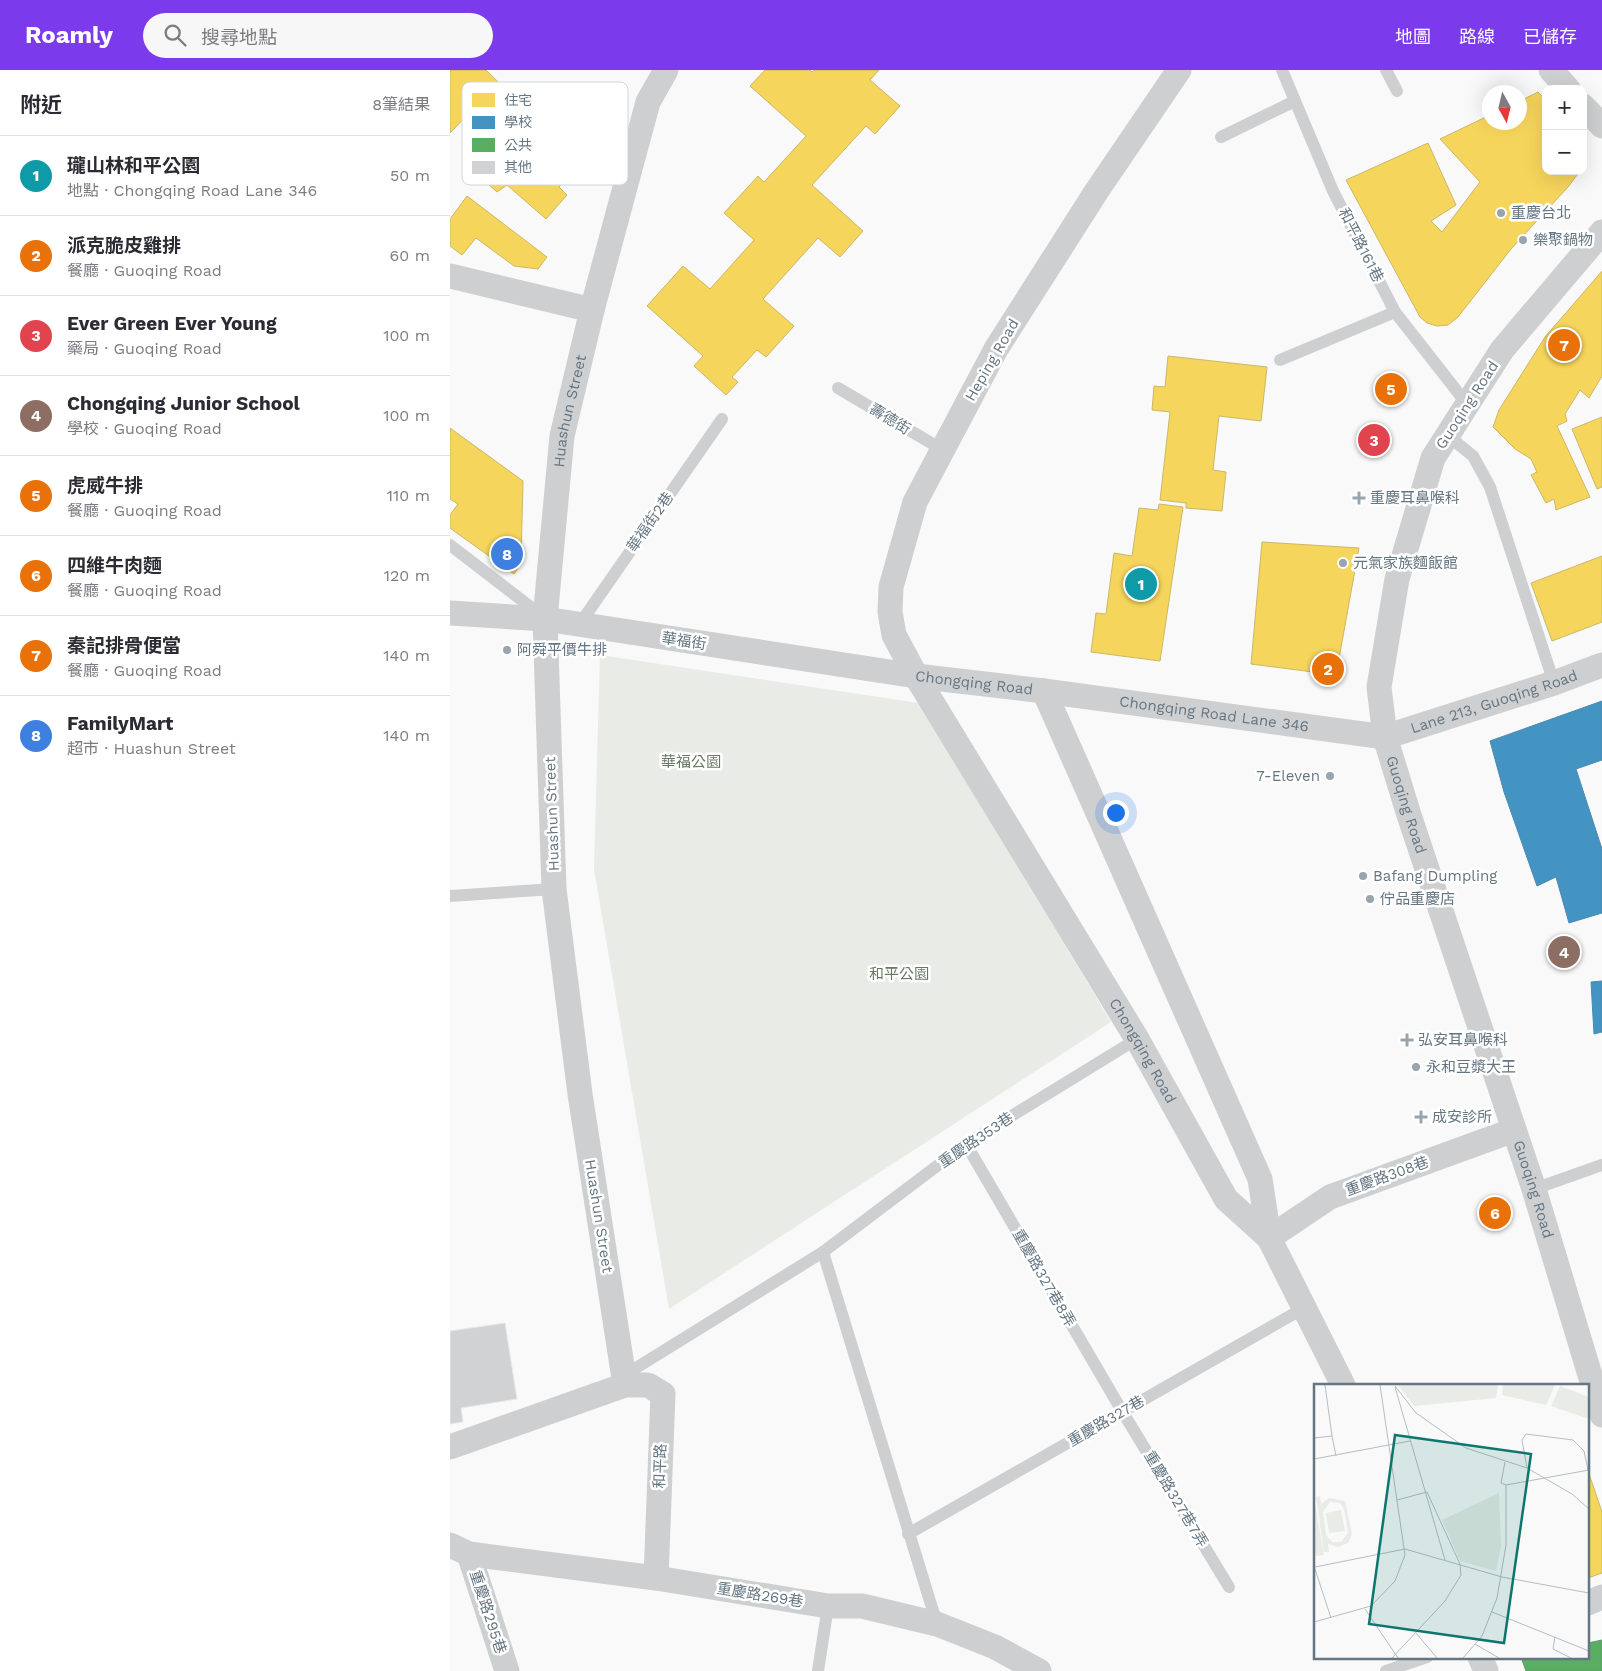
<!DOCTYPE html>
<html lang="zh-TW">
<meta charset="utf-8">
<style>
:root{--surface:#fff;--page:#f7f7f7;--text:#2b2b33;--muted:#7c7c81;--line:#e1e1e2;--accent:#7c3aed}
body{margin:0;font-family:"Work Sans","Noto Sans TC",sans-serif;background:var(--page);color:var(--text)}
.controls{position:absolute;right:15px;top:15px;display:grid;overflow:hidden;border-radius:10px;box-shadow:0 5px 20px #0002}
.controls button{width:45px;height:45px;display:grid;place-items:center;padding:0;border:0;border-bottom:1px solid var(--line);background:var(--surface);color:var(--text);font:25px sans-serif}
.compass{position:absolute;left:1032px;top:15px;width:45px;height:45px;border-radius:50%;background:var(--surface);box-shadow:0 5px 20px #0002;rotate:172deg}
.you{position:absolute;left:665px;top:742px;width:18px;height:18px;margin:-12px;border:4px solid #fff;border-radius:50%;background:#1a73e8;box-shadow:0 0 0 8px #1a73e833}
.badge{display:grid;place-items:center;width:32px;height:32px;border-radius:50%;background:var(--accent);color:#fff;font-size:16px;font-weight:700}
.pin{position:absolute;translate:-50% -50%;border:2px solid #fff;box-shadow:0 1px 5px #0006}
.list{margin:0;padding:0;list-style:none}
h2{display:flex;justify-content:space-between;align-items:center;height:65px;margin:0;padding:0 20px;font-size:21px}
h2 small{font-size:16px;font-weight:400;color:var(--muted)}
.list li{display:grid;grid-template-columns:32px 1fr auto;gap:15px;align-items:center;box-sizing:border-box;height:80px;padding:0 20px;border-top:1px solid var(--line)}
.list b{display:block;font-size:19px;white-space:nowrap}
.list p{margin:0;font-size:16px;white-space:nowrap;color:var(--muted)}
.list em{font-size:16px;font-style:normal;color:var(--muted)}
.icon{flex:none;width:28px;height:28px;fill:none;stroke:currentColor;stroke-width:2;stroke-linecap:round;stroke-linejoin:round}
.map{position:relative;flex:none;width:1152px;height:1601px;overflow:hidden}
header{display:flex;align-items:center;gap:30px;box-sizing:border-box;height:70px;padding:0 25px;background:var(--accent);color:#fff}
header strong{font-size:24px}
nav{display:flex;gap:28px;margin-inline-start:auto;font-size:18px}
.search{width:350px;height:45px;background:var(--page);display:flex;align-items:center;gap:12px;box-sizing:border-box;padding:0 18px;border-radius:28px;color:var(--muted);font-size:19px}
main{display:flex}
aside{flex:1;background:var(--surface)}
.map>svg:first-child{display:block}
.green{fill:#e8ebe6}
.homes{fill:#f6d55c;stroke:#cab868}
.schools{fill:#4393c3;stroke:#4d8ab0}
.public{fill:#5aae61;stroke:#5d9d6b}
.building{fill:#d0d2d3;stroke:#e8e8e8}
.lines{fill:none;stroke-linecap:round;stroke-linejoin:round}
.service{stroke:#cecfd0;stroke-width:12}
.minor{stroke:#cecfd0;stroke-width:25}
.poi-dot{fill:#99a4ac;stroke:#fff;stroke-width:2}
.labels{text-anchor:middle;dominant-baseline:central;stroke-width:5;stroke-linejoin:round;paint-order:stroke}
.poi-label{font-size:15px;fill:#657683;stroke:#fff;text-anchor:start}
.street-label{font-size:15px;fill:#657683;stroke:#fff}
.park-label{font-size:15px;fill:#687a64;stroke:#fff}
.inset-road{fill:none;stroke:#b5bdc3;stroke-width:1}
.view{fill:#0f766e;fill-opacity:0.15;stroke:#0f766e;stroke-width:2.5}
.inset-edge{fill:none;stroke:#657683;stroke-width:2.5}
.key{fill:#fff;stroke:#d1d6da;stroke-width:1}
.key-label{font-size:14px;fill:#657683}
</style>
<header>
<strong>Roamly</strong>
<div class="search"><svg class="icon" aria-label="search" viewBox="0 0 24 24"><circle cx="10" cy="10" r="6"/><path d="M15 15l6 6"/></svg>搜尋地點</div>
<nav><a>地圖</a><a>路線</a><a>已儲存</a></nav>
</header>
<main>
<aside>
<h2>附近<small>8筆結果</small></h2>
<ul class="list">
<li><span class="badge" style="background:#0f9aa8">1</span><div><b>瓏山林和平公園</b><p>地點 · Chongqing Road Lane 346</p></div><em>50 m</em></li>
<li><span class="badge" style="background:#e8710a">2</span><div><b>派克脆皮雞排</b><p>餐廳 · Guoqing Road</p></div><em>60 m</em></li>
<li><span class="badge" style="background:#e0444e">3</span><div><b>Ever Green Ever Young</b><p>藥局 · Guoqing Road</p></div><em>100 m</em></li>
<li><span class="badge" style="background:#8d6e63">4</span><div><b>Chongqing Junior School</b><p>學校 · Guoqing Road</p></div><em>100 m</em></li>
<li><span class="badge" style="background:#e8710a">5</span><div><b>虎威牛排</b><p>餐廳 · Guoqing Road</p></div><em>110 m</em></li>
<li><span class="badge" style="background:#e8710a">6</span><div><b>四維牛肉麵</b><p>餐廳 · Guoqing Road</p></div><em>120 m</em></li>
<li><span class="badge" style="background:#e8710a">7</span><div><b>秦記排骨便當</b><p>餐廳 · Guoqing Road</p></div><em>140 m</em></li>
<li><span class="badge" style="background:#3f7fe0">8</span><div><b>FamilyMart</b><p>超市 · Huashun Street</p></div><em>140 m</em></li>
</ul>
</aside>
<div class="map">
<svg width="1152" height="1601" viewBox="0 0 1152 1601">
<rect width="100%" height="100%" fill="#f9f9f9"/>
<!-- green -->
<polygon class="green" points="150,585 469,633 661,952 219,1239 144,799"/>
<!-- homes -->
<g class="homes">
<polygon points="0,0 36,0 101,64 133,27 164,62 109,117 117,125 96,149 57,115 47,122 21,99 54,62 24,38 0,63"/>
<polygon points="315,0 360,0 362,2 365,0 429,0 420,10 450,36 425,64 416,56 362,115 413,161 390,187 368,168 313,229 344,256 316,287 307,280 282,307 288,312 276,325 244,296 253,286 197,236 233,196 260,219 304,170 274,143 308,106 314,112 356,66 300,16"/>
<polygon points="1088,22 1096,30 1096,101 1130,101 1118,117 1061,179 1008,247 998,255 987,256 977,253 970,247 896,110 978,73 1006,135 981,151 992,162 1030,112 990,69 1040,45 1040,52 1070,52 1070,31"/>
<polygon points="1133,70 1135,72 1136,91 1133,95"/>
<polygon points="17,126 97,187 88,199 64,196 26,168 12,185 0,176 0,149"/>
<polygon points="1152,201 1152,306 1139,328 1130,320 1115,344 1117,351 1107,356 1140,427 1106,440 1104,429 1096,433 1081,405 1087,402 1081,389 1065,379 1043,357 1049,340 1095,267"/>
<polygon points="718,286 817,297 811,351 769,346 763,400 776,402 772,441 736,438 736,433 710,430 720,342 702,340 704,316 715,317"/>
<polygon points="1152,347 1152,417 1147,419 1122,359"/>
<polygon points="0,358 73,411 71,493 64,504 0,458 0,445 8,434 0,429"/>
<polygon points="709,434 733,437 710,591 641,582 646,543 656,544 664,483 682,486 689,438 708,440"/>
<polygon points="812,472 909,478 886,605 801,594"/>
<polygon points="1152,486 1152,552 1102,571 1081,513"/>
<polygon points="1138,1401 1152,1442 1152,1503 1138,1508"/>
</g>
<!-- schools -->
<g class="schools">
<polygon points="1152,631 1152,690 1126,699 1152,779 1152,843 1119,853 1106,807 1087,816 1054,722 1040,671"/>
<polygon points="1152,911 1152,962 1144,964 1141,912"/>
</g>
<!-- public -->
<polygon class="public" points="1152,1570 1152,1601 1076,1601 1072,1590 1084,1587 1138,1587 1138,1573"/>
<!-- building -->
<polygon class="building" points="55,1253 67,1329 11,1338 13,1352 0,1354 0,1261"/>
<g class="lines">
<!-- service -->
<g class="service">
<polyline points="832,0 883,121 945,242 1017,334"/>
<polyline points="936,0 947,21"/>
<polyline points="771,67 845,31"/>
<polyline points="830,290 945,242"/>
<polyline points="388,318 493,380"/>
<polyline points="997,365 1023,386 1040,417 1104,613"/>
<polyline points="0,475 91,545"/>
<polyline points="129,555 272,349"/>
<polyline points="0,826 104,819"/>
<polyline points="516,1074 672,1341 779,1517"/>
<polyline points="1084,1119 1152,1095"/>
<polyline points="373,1182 487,1554"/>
<polyline points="173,1306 373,1182 516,1074 687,969"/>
<polyline points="458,1464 854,1238"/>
<polyline points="368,1601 378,1536"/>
<polyline points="936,1601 977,1587"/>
</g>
<!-- minor -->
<g class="minor">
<path id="s1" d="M729,0L646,122L546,279L465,432L441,517L440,542L444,565L466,606L687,969L776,1129L819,1168"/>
<polyline points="1101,0 1118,19"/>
<polyline points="1133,36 1152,56"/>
<path id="s2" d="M1152,162L1052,280L983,388L947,509L929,617L935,667L959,745L1084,1119L1152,1345"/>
<polyline points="0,206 142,240"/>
<path id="s3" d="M0,543L95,549L466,606L594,621L935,667L1104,613L1152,595"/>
<polyline points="594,621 810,1109 819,1168 893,1315"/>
<polyline points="819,1168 880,1127 1064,1060"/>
<path id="s4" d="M175,1315L130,1024L104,819L95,549L112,366L142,240L198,32L216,0"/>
<polyline points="0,1377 175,1315 198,1315 213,1324 206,1508"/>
<polyline points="0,1475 19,1484 206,1508 378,1536 412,1536 487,1554 545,1577 589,1601"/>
<polyline points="19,1484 57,1601"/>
<polyline points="1138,1533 1152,1527"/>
<polyline points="1030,1587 1036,1601"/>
</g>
</g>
<!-- markers -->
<g class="poi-dot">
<circle cx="1051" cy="143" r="5"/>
<circle cx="1073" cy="170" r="5"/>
<path d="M906.5 420.5h5v5h5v5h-5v5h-5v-5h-5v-5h5z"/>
<circle cx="893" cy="493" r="5"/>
<circle cx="57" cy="580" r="5"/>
<circle cx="880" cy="706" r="5"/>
<circle cx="913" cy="806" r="5"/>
<circle cx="920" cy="829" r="5"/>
<path d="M954.5 962.5h5v5h5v5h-5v5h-5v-5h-5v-5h5z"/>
<circle cx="966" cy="997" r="5"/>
<path d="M968.5 1039.5h5v5h5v5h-5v5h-5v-5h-5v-5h5z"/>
</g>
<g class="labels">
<!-- poi labels -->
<g class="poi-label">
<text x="1061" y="143">重慶台北</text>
<text x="1083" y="170">樂聚鍋物</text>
<text x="920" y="428">重慶耳鼻喉科</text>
<text x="903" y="493">元氣家族麵飯館</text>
<text x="67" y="580">阿舜平價牛排</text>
<text x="870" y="706" text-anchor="end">7-Eleven</text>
<text x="923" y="806">Bafang Dumpling</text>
<text x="930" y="829">佇品重慶店</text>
<text x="968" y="970">弘安耳鼻喉科</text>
<text x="976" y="997">永和豆漿大王</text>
<text x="982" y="1047">成安診所</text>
</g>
<!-- street labels -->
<g class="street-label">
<text transform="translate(911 175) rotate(63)">和平路161巷</text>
<text transform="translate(542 290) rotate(-60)">Heping Road</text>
<text transform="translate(1017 335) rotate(-57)">Guoqing Road</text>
<text stroke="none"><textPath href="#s4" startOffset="981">Huashun Street</textPath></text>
<text transform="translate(440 349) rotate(31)">壽德街</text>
<text transform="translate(200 452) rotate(-55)">華福街2巷</text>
<text transform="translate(234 571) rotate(9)">華福街</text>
<text stroke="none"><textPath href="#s3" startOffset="529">Chongqing Road</textPath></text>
<text stroke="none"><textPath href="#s3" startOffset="1058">Lane 213, Guoqing Road</textPath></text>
<text stroke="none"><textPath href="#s3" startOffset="771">Chongqing Road Lane 346</textPath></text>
<text stroke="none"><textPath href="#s2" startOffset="640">Guoqing Road</textPath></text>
<text transform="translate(102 744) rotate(-92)">Huashun Street</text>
<text stroke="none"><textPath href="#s1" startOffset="1128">Chongqing Road</textPath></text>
<text transform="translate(526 1070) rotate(-34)">重慶路353巷</text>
<text transform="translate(937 1106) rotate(-20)">重慶路308巷</text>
<text stroke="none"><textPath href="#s2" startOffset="1045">Guoqing Road</textPath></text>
<text transform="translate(149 1146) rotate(81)">Huashun Street</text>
<text transform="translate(594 1208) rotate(60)">重慶路327巷8弄</text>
<text transform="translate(656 1351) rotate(-30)">重慶路327巷</text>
<text transform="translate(210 1396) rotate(-88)">和平路</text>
<text transform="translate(726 1429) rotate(59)">重慶路327巷7弄</text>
<text transform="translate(310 1525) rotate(9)">重慶路269巷</text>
<text transform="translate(38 1542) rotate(72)">重慶路295巷</text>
</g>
<!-- park labels -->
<g class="park-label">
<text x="241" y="692">華福公園</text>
<text x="449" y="904">和平公園</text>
</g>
</g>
<!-- overview -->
<g transform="translate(864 1314)">
<rect width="275" height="275" fill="#f9f9f9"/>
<path d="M84,1H184L182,14L100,22ZM189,1H241L232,21L188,11ZM246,2L275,13V35L237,22ZM185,109L187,162L182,187L146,177L128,136ZM6,112L7,120L15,114L31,117L38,150L34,159L24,163L14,160L15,168H10L2,113ZM16,118L26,119L30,125L34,149L27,158H18L12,151L9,128ZM1,119L10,171L2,172L0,163ZM27,126L31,147L15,149L12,129Z" fill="#e8ebe6" fill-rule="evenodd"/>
<path class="inset-road" d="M11,1L18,52M81,2L102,29L152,64L213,84L258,110L275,125M81,3L131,176M0,54L18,52L22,72M0,75L96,57M191,78L187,99L192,101M213,84L208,56L212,50L259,56L270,67L274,86M192,101L275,86M83,116L113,108M0,182L17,234M1,183L91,165L188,193L275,209M51,225L84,274M178,228L275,267M0,238L57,222L81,197L91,171L66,1M102,249L123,274M241,253L239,265L257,274M161,260L185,274M78,274L131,217L147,191L146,180L113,108M149,274L168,252L183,214L192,161V101"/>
<path class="view" d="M81,51L217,70L190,259L55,240Z"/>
<rect width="275" height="275" class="inset-edge"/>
</g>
<!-- legend -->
<rect x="12" y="12" width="166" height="103" rx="8" class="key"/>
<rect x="22" y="23" width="23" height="14" fill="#f6d55c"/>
<rect x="22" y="46" width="23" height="13" fill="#4393c3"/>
<rect x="22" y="68" width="23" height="14" fill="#5aae61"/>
<rect x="22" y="91" width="23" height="13" fill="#d0d2d3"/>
<g class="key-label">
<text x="54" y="35">住宅</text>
<text x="54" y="57">學校</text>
<text x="54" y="80">公共</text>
<text x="54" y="102">其他</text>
</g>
</svg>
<div class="controls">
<button>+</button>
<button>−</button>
</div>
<svg class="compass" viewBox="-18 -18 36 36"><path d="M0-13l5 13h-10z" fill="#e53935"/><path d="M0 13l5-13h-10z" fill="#7c7c81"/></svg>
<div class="you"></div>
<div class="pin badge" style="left:691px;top:514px;background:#0f9aa8">1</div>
<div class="pin badge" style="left:878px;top:599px;background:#e8710a">2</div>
<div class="pin badge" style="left:924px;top:370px;background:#e0444e">3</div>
<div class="pin badge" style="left:1114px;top:882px;background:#8d6e63">4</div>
<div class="pin badge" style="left:941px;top:319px;background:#e8710a">5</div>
<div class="pin badge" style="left:1045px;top:1143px;background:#e8710a">6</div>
<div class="pin badge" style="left:1114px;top:275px;background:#e8710a">7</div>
<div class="pin badge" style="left:57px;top:484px;background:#3f7fe0">8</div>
</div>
</main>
